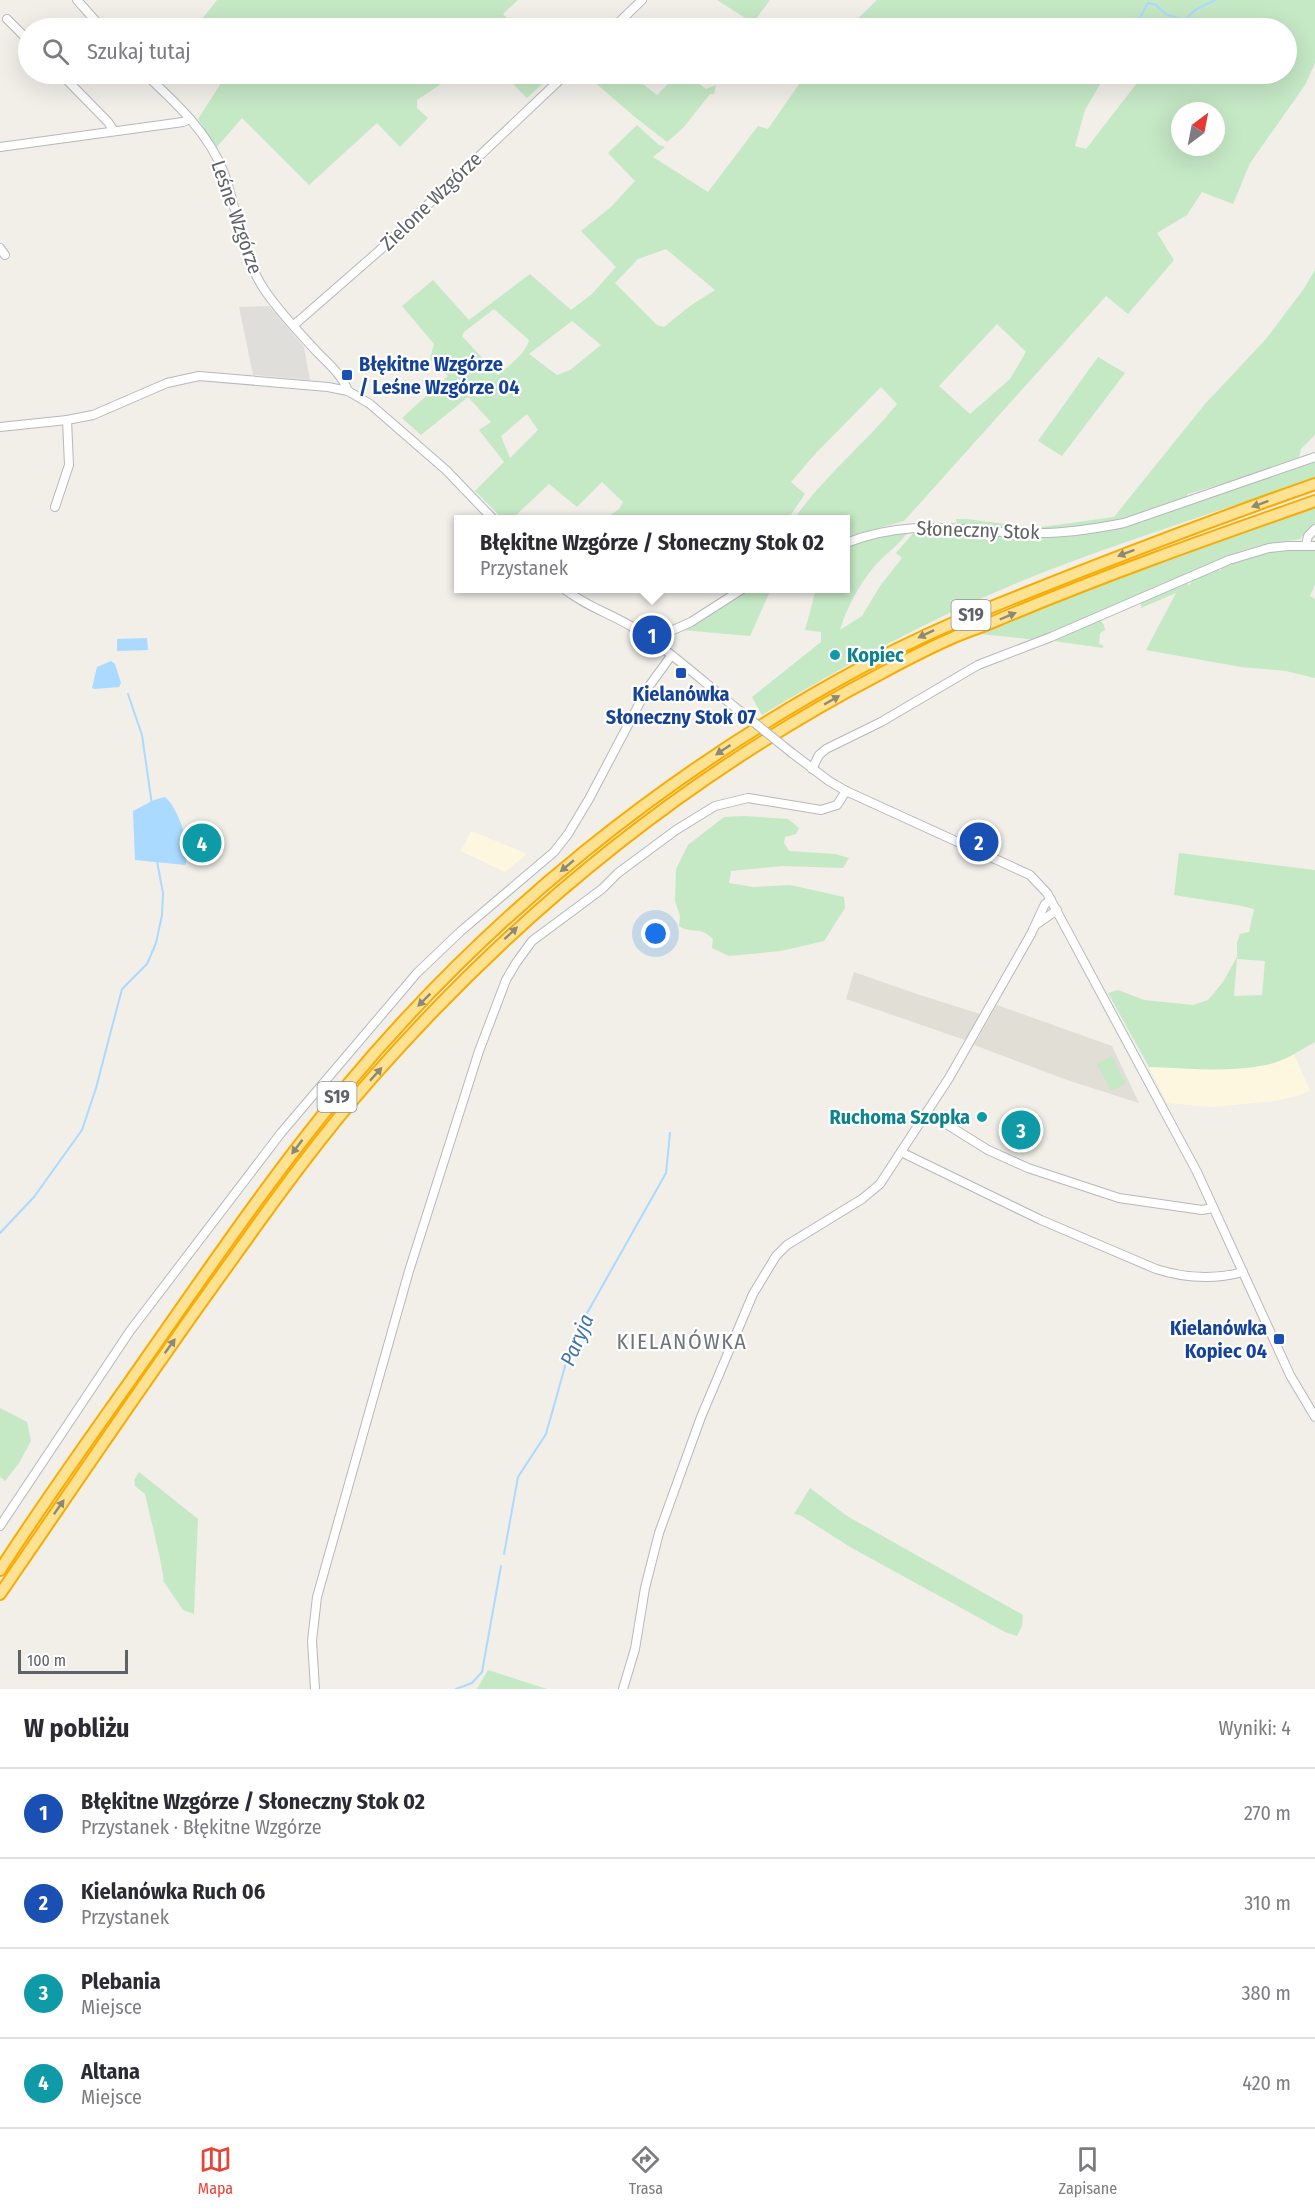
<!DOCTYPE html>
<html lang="pl">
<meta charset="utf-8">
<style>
:root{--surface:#fff;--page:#f7f7f7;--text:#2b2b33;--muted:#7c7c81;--line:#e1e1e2;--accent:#ea4335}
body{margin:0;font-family:"Fira Sans Condensed",sans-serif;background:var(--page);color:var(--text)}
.compass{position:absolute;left:1171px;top:102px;width:54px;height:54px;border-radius:50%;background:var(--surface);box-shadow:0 6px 24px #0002;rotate:32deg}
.scale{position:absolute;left:18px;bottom:15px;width:110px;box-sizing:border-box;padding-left:6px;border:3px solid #5f6368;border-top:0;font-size:16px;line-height:21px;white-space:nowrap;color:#5f6368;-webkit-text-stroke:4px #fff;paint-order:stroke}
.you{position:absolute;left:656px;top:934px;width:21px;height:21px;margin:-15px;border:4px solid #fff;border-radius:50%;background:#1a73e8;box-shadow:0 0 0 9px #1a73e833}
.badge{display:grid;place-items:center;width:39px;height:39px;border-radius:50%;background:var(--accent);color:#fff;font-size:20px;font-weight:700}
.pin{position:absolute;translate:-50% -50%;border:3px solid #fff;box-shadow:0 2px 6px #0006}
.popup{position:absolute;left:454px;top:515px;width:396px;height:78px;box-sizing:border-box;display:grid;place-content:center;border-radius:0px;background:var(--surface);filter:drop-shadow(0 2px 4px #0005);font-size:20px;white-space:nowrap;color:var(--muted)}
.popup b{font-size:22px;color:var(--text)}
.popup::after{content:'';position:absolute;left:50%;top:100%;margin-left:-12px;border:12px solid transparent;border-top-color:var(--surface)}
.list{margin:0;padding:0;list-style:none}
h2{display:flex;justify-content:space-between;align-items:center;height:78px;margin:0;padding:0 24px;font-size:26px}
h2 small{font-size:20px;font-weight:400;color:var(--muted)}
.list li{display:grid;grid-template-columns:39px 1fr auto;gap:18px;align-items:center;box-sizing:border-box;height:90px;padding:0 24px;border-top:2px solid var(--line)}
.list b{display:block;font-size:22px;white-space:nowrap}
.list p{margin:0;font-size:20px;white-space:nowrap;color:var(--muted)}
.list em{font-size:20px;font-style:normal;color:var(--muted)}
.icon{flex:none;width:33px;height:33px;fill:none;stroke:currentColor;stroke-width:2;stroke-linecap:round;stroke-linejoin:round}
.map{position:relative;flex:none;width:1315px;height:1689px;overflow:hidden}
.search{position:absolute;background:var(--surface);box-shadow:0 6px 24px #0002;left:18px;right:18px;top:18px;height:66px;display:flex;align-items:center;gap:15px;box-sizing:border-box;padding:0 21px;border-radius:33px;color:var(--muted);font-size:22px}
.sheet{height:438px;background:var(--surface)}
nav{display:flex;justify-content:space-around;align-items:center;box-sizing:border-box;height:84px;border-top:2px solid var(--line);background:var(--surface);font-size:16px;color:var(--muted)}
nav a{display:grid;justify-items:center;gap:3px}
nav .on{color:var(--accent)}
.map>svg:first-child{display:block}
.commercial{fill:#fef7e0}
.industrial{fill:#e0deda}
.education{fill:#e1ded6}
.green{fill:#c5e8c5;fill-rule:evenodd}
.water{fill:#aadaff}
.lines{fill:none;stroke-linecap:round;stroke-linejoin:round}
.stream{stroke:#aadaff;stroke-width:2}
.minor-casing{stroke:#b5b8bc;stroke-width:10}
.highway-casing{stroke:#f9ab00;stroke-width:14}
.minor{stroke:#fff;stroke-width:8}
.highway{stroke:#fde293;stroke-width:10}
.minor-bridge-casing{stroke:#b5b8bc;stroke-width:10;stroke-linecap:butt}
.minor-bridge{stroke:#fff;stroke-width:8}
.oneway{fill:#8e8975}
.transit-dot{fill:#1a4fb4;stroke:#fff;stroke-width:2}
.culture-dot{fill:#0f9aa8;stroke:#fff;stroke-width:2}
.labels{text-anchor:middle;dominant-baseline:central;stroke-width:4.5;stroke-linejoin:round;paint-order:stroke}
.shield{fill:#fff;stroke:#8f9295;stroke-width:1.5}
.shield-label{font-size:18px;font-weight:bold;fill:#5f6368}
.street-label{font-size:20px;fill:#5f6368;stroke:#fff}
.transit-label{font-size:20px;font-weight:bold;fill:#164399;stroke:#fff;text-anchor:start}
.culture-label{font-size:20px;font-weight:bold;fill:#0d838f;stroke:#fff;text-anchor:start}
.water-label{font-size:21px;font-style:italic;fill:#4174aa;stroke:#fff}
.quarter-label{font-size:22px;letter-spacing:1.5px;fill:#70757a;stroke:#fff}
</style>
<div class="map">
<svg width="1315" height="1689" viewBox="0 0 1315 1689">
<rect width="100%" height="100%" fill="#f1efe8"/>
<!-- commercial -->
<g class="commercial">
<polygon points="471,831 527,854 505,872 461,851"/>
<polygon points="1294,1055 1310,1090 1300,1095 1275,1101 1212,1107 1167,1103 1149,1067 1232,1069 1267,1065"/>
</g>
<!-- industrial -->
<polygon class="industrial" points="269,306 304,347 310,380 253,375 239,307"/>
<!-- education -->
<g class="education">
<polygon points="854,972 917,994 980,1014 965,1040 846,999"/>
<polygon points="997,1005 1112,1046 1139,1103 1067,1080 974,1045"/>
</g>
<!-- green -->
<g class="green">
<polygon points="217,0 518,0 503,14 517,28 195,28"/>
<polygon points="717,0 770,0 753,23"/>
<path d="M877,0H1315V63L1305,85L1250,163L1233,204L1202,192L1187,215L1157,233L1174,260L1128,314L1106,296L904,521L846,537V520L794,519C823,477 865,444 897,404L881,387L815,454L791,482L805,494L788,519H605L619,509L623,502L602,482L577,507L549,484L512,519H503L475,491L504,462L479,430L491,422L468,397L421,435L402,418L448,376L430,359L434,344L402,306L433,280L469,320L530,274L571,310L592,294L616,267L581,231L611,207L635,181L608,153L637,125L659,145L665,147L653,157L708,192L758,126L768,129L806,74H1106L1085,110L1075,146L1086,149L1144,74H1286V28H848ZM1180,111H1216V147H1180ZM666,249L715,290L690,306L664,327L657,325L615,283L638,259ZM494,309L529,340C526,354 508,366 498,375L462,336L464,332ZM572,321L601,345L570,370L557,375L529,354ZM997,324L1026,352L1010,379L970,414L939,386ZM527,414L538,430L510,458L501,436Z"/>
<polygon points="211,74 456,74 417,100 417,108 428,118 400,147 377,123 309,185 242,118 216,148 198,119 220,85"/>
<polygon points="503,74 553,74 527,98"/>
<polygon points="585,74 630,74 657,95 678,74 686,74 706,89 716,85 714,94 710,94 683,128 667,142 635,117"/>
<path d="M1315,270V435L1301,449L1299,457L1246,477L1188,494L1186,498C1137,515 1088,531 1036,531C1010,531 983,527 957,524L956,519H967L1034,528L1114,517L1205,404L1266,339L1303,290Z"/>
<polygon points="1098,357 1125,373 1062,456 1038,441"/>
<path d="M1315,460V479C1229,507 1142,535 1057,567C954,606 856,658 762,715L752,697L821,642V632L805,630L816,589L846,588V545L868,538L909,531C899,545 884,555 873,568C859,585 846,609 840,630L862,616L880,586L902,558L896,553L916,530L1093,532Z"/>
<path d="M1315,507V526L1310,527L1300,539L1261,545L1232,554L1037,640L980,634C1090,586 1203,547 1315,507Z"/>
<polygon points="1315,549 1315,585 1310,596 1315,599 1315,678 1286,671 1241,667 1146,650 1176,593 1141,608 1141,602 1187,582 1189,586 1192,580 1217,568 1220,571 1222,567 1278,550"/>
<polygon points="751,589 771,589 750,636 682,630"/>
<polygon points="1100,620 1104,625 1105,630 1100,633 1099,644 1103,645 1103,648 1054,641"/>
<path d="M744,816L788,819L799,828L796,834L785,837L784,843L789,851L835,854L849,858L843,868L783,866L731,871L729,883L753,887L790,885L844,897L845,908L824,941L781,951L729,956L712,948L713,939C699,925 692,935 679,926L680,916L675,901L676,869L688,845L724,817Z"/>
<path d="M1179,853L1315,870V1042C1299,1051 1283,1062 1265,1065C1227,1073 1187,1068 1149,1067L1108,993L1118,990L1144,1000L1193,1005L1208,1000L1223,982L1237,957V943L1240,934L1249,932L1254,909L1237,905L1174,895ZM1237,959L1265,961L1262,995L1234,996Z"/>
<polygon points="1112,1056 1126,1084 1111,1091 1097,1064"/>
<polygon points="0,1408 27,1422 31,1441 19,1463 5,1481 0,1477"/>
<polygon points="139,1472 198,1519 194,1614 183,1610 164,1582 160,1558 145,1494 135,1486 134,1480"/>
<polygon points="810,1488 847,1516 1023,1615 1022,1626 1017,1636 1005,1632 850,1547 800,1515 794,1514"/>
<polygon points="488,1670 547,1689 477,1689"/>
</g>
<!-- water -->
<g class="water">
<polygon points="147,638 148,650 117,651 117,639"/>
<polygon points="111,661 115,664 121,683 119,687 95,689 92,688 97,667"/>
<path d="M165,797C178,807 193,850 185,865L135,860L133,811L154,800Z"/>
</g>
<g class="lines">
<!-- stream -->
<g class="stream">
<polyline points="1044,25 1060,28"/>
<polyline points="1114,28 1130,21 1137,23 1148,3 1156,5 1167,15 1185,20 1195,10 1215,0"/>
<polyline points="128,694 142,735 152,805"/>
<polyline points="0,1233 34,1197 82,1130 96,1088 122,989 147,964 156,943 162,915 163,893 157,861"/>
<polyline points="504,1554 518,1477 546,1434 573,1338 666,1173 670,1133"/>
<polyline points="456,1689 472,1683 482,1672 501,1566"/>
</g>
<defs>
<g id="minor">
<polyline points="77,0 102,28"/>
<polyline points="7,19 28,40"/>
<polyline points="613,28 642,0"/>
<polyline points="61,74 108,122 114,131"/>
<path d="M145,74C176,103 208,132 224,173C238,211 241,255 264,289C279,312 299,332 317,352C329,364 342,375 348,391"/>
<polyline points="0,147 183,122 190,119"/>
<polyline points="0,248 5,255"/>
<polyline points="294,325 380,250 566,74"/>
<polyline points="0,427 67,420 93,415 167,383 199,376 328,387 348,391 370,404 446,470 494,520"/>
<polyline points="55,507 69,465 67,420"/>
<path d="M846,543C915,516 963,533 1032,533C1063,534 1094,529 1124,523L1315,457"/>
<polyline points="1306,545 1308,536 1315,529"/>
<path d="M563,588C586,607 615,615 639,631C675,655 707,685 741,712"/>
<polyline points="651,640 691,622 744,588"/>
<polyline points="792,753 829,781 846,791 1030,875 1047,893 1197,1172 1290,1375 1315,1417"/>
<polyline points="812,769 819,755 826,749 881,722 978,665 1051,637 1229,560 1269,548 1288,546 1315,546"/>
<polyline points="1037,924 1057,910"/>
<polyline points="927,1112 988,1150 1028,1168 1119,1198 1202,1210 1213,1208"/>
<path d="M901,1152L1041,1220L1156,1269C1184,1278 1214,1280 1243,1272"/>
<polyline points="0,1526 130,1331 281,1133 417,973 461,931 554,852 568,834 589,799 647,689 671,656"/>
<polyline points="315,1689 312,1641 317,1597 409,1271 479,1051 506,980 516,963 532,941 602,889 618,873 676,830 715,806 748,798 821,810 837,805 846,791"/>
<polyline points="623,1689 635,1649 645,1588 659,1533 701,1417 753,1294 776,1256 787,1245 862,1199 880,1184 949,1078 1031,934 1045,904 1051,900"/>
</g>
<g id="highway">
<path d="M0,1570C45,1500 93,1434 140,1367C206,1273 270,1178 343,1090C487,916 667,771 866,665C909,642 949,624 994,606C1100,563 1207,522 1315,484"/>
<path d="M0,1594C77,1482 152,1370 232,1260C276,1198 321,1136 372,1078C516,914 687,775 880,674C904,661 927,649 952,638C965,632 979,628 993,622C1099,577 1207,539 1315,501"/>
</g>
</defs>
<!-- minor casing -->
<use href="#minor" class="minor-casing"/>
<!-- highway casing -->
<use href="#highway" class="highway-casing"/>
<!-- minor -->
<use href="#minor" class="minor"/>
<!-- highway -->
<use href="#highway" class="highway"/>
<defs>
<polyline id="minor-bridge" points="741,712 792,753"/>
</defs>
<!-- minor-bridge casing -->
<use href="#minor-bridge" class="minor-bridge-casing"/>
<!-- minor-bridge -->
<use href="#minor-bridge" class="minor-bridge"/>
</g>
<!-- one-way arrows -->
<defs><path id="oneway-solid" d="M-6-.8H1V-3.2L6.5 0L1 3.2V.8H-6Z" transform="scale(1.5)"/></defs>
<g class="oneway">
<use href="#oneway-solid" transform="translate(1260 504) rotate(160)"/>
<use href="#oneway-solid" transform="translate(1126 553) rotate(159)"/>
<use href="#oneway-solid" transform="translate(1008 616) rotate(-23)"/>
<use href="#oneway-solid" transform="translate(926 634) rotate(154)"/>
<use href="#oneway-solid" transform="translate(832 700) rotate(-30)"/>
<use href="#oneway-solid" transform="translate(723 750) rotate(146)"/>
<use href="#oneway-solid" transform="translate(567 866) rotate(140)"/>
<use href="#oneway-solid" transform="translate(511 933) rotate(-43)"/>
<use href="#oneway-solid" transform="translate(424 1000) rotate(135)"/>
<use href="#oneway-solid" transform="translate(376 1074) rotate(-48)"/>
<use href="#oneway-solid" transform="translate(297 1147) rotate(127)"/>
<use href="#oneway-solid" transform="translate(170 1346) rotate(-54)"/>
<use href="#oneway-solid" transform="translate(59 1507) rotate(-55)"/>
</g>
<!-- markers -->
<g class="transit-dot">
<rect x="341" y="369" width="12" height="12" rx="3"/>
<rect x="675" y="667" width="12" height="12" rx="3"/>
<rect x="1273" y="1333" width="12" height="12" rx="3"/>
</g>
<g class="culture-dot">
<circle cx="835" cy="655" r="6"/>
<circle cx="982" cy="1117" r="6"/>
</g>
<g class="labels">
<!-- shield labels -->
<g class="shield">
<rect x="951.5" y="600" width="39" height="30" rx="4.5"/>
<rect x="317.5" y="1082" width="39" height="30" rx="4.5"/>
</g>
<g class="shield-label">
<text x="971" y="615">S19</text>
<text x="337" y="1097">S19</text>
</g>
<!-- street labels -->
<g class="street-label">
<text transform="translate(431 201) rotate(-44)">Zielone Wzgórze</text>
<text transform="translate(237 217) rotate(71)">Leśne Wzgórze</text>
<text transform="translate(978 530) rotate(2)">Słoneczny Stok</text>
</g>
<!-- transit labels -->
<g class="transit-label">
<text x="359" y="364">Błękitne Wzgórze<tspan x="359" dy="23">/ Leśne Wzgórze 04</tspan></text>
<text x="681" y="694" text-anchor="middle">Kielanówka<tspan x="681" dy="23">Słoneczny Stok 07</tspan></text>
<text x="1267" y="1328" text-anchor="end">Kielanówka<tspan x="1267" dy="23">Kopiec 04</tspan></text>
</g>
<!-- culture labels -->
<g class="culture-label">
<text x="847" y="655">Kopiec</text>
<text x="970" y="1117" text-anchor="end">Ruchoma Szopka</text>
</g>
<!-- water labels -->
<g class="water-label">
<text transform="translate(577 1340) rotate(-67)">Paryja</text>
</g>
<!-- quarter labels -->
<g class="quarter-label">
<text x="682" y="1341">KIELANÓWKA</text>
</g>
</g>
</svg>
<svg class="compass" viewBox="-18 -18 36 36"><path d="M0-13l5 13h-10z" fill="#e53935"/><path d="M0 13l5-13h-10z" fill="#7c7c81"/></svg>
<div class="scale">100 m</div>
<div class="you"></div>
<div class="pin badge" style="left:652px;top:635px;background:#1a4fb4">1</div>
<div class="popup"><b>Błękitne Wzgórze / Słoneczny Stok 02</b>Przystanek</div>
<div class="pin badge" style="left:979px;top:842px;background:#1a4fb4">2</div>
<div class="pin badge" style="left:1021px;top:1130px;background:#0f9aa8">3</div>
<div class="pin badge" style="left:202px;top:843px;background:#0f9aa8">4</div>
<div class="search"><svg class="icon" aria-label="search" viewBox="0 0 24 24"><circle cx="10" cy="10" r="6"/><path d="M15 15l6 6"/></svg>Szukaj tutaj</div>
</div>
<section class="sheet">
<h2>W pobliżu<small>Wyniki: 4</small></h2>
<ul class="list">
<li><span class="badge" style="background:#1a4fb4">1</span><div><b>Błękitne Wzgórze / Słoneczny Stok 02</b><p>Przystanek · Błękitne Wzgórze</p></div><em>270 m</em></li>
<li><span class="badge" style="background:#1a4fb4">2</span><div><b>Kielanówka Ruch 06</b><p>Przystanek</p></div><em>310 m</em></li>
<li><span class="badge" style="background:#0f9aa8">3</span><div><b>Plebania</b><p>Miejsce</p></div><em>380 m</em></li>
<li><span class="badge" style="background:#0f9aa8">4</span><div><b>Altana</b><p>Miejsce</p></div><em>420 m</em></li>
</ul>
</section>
<nav>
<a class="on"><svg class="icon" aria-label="map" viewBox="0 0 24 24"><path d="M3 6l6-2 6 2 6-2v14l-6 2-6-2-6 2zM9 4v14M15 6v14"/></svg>Mapa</a>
<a><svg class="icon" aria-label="directions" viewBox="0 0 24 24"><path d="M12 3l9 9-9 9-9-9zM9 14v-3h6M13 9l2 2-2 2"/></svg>Trasa</a>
<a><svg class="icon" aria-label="saved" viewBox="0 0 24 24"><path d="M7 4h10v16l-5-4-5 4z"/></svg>Zapisane</a>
</nav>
